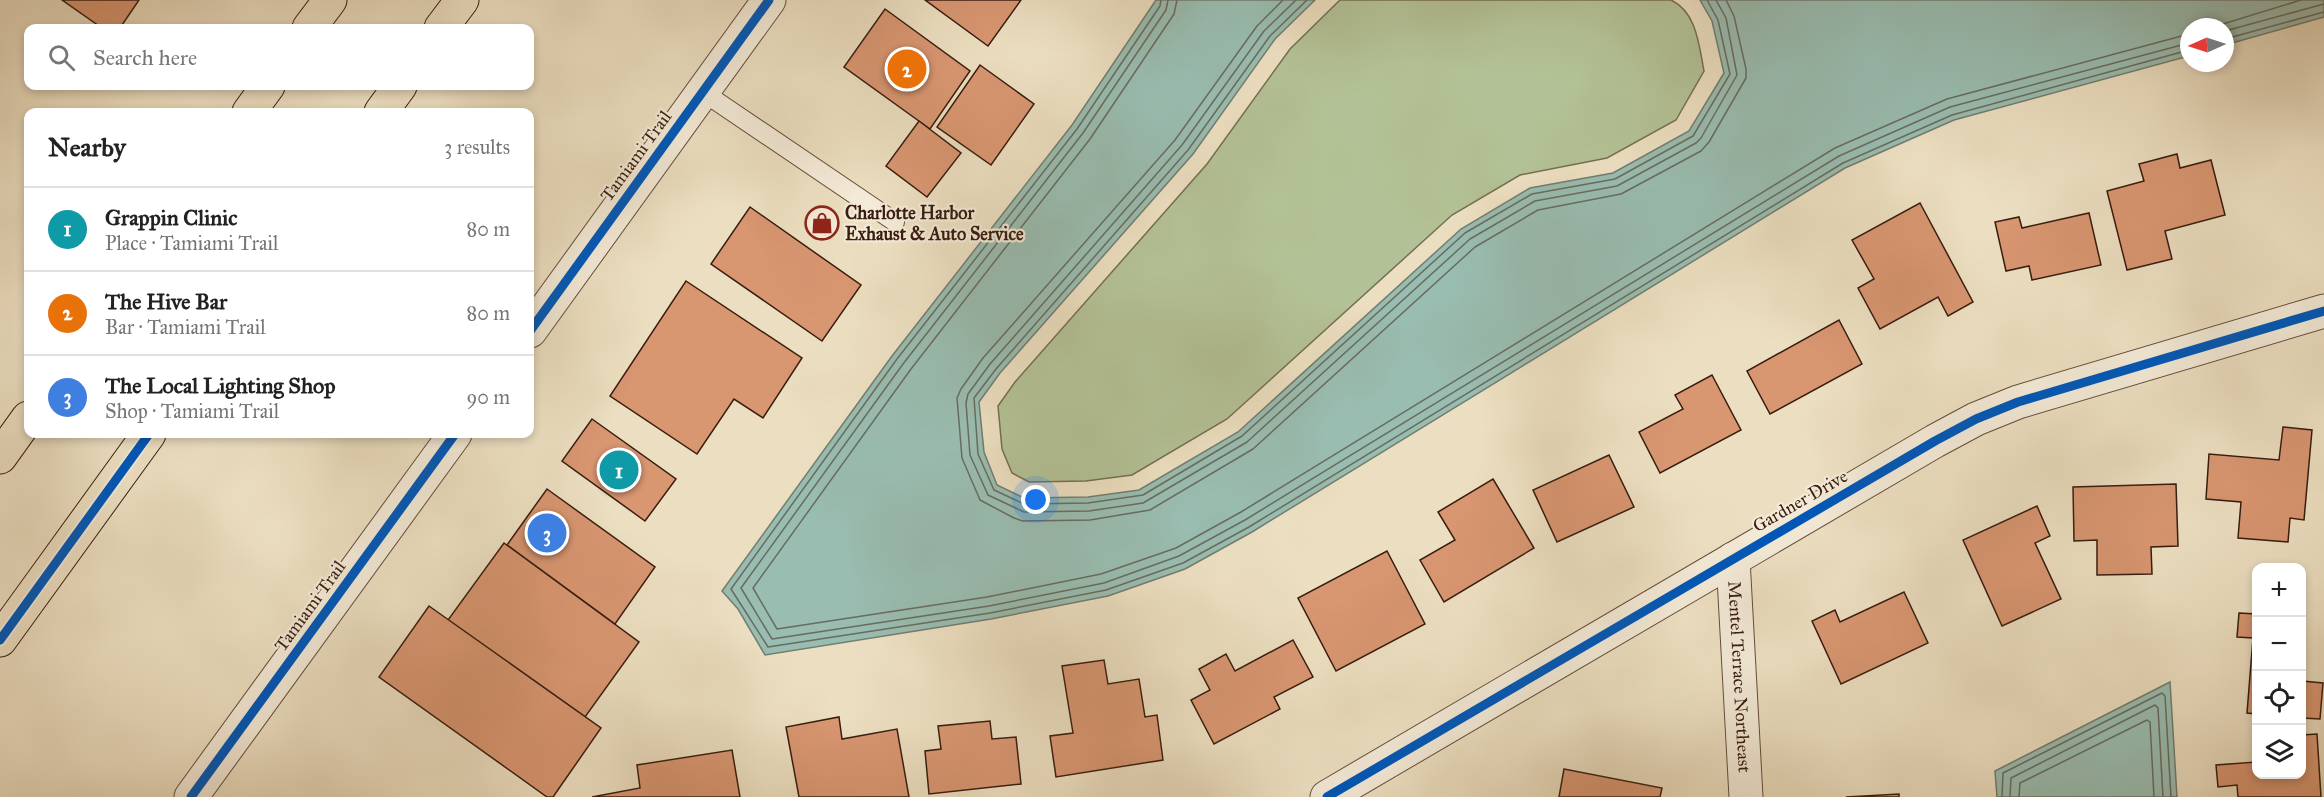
<!DOCTYPE html>
<meta charset="utf-8">
<style>
:root{--surface:#fff;--page:#f6f6f6;--text:#222;--muted:#767676;--line:#e0e0e0;--accent:#8f2418}
body{margin:0;font-family:"IM FELL Great Primer",serif;background:var(--page);color:var(--text)}
.controls{position:absolute;right:18px;bottom:18px;display:grid;overflow:hidden;border-radius:12px;box-shadow:0 3px 9px #0003}
.controls button{width:54px;height:54px;display:grid;place-items:center;padding:0;border:0;border-bottom:2px solid var(--line);background:var(--surface);color:var(--text);font:30px sans-serif}
.compass{position:absolute;left:2180px;top:18px;width:54px;height:54px;border-radius:50%;background:var(--surface);box-shadow:0 3px 9px #0003;rotate:267deg}
.you{position:absolute;left:1036px;top:500px;width:21px;height:21px;margin:-15px;border:4px solid #fff;border-radius:50%;background:#1a73e8;box-shadow:0 0 0 9px #1a73e833}
.badge{display:grid;place-items:center;width:39px;height:39px;border-radius:50%;background:var(--accent);color:#fff;font-size:20px;font-weight:700}
.pin{position:absolute;translate:-50% -50%;border:3px solid #fff;box-shadow:0 2px 6px #0006}
.list{margin:0;padding:0;list-style:none}
h2{display:flex;justify-content:space-between;align-items:center;height:78px;margin:0;padding:0 24px;font-size:26px}
h2 small{font-size:20px;font-weight:400;color:var(--muted)}
.list li{display:grid;grid-template-columns:39px 1fr auto;gap:18px;align-items:center;box-sizing:border-box;height:84px;padding:0 24px;border-top:2px solid var(--line)}
.list b{display:block;font-size:22px;white-space:nowrap}
.list p{margin:0;font-size:20px;white-space:nowrap;color:var(--muted)}
.list em{font-size:20px;font-style:normal;color:var(--muted)}
.icon{flex:none;width:33px;height:33px;fill:none;stroke:currentColor;stroke-width:2;stroke-linecap:round;stroke-linejoin:round}
.map{position:relative;flex:none;width:2324px;height:797px;overflow:hidden}
.search{position:absolute;background:var(--surface);box-shadow:0 3px 9px #0003;left:24px;top:24px;width:510px;height:66px;display:flex;align-items:center;gap:15px;box-sizing:border-box;padding:0 21px;border-radius:12px;color:var(--muted);font-size:22px}
.panel{position:absolute;background:var(--surface);box-shadow:0 3px 9px #0003;left:24px;top:108px;width:510px;height:330px;border-radius:12px}
.map>svg:first-child{display:block}
.green{fill:#b3c296;stroke:#756f52;stroke-width:1.5}
.water{fill:#99bdb1;stroke:#727d70;stroke-width:1.5}
.lines{fill:none;stroke-linecap:round;stroke-linejoin:round}
.shore{stroke:#686c60;stroke-width:1.5}
.building{fill:#d89671;stroke:#371c0f;stroke-width:1.5}
.service-casing{stroke:#644d3c;stroke-width:20}
.minor-casing{stroke:#644d3c;stroke-width:35}
.primary-casing{stroke:#371c0f;stroke-width:35}
.service{stroke:#f3ead7;stroke-width:18}
.minor{stroke:#f3ead7;stroke-width:33}
.primary{stroke:#ecdfc1;stroke-width:33}
.cycleway-casing{stroke:#f3ead7;stroke-width:13}
.cycleway{stroke:#0057b8;stroke-width:9}
.labels{text-anchor:middle;dominant-baseline:central;stroke-width:4.5;stroke-linejoin:round;paint-order:stroke}
.street-label{font-size:18px;fill:#371c0f;stroke:#f3ead7}
.poi-label{font-size:18px;font-weight:bold;fill:#371c0f;stroke:#f3ead7;text-anchor:start}
</style>
<div class="map">
<svg width="2324" height="797" viewBox="0 0 2324 797">
<rect width="100%" height="100%" fill="#ecdfc1"/>
<filter id="stains"><feTurbulence type="fractalNoise" baseFrequency=".00333" numOctaves="4"/><feColorMatrix values="0 0 0 0 .2 0 0 0 0 .09 0 0 0 0 .02 0 0 0 .5 -.17"/></filter>
<radialGradient id="worn" r=".72"><stop offset=".6" stop-color="#630" stop-opacity="0"/><stop offset="1" stop-color="#630" stop-opacity=".3"/></radialGradient>
<!-- green -->
<path class="green" d="M1340,0H1671C1697,12 1699,46 1704,71L1676,120L1607,158L1520,175L1452,215L1227,419L1132,475L1086,481L1029,482L1012,473L1002,449L998,406L1015,382L1207,164L1290,49Z"/>
<!-- water -->
<g class="water">
<polygon points="1156,0 1315,0 1275,39 1193,154 1000,373 979,402 984,452 997,485 1024,498 1088,497 1139,490 1238,432 1461,229 1530,188 1613,173 1689,131 1724,73 1712,21 1700,0 2324,0 2324,17 2225,45 2225,27 2189,27 2189,56 1954,120 1845,168 1252,532 1185,569 1108,596 991,619 765,655 738,609 722,591 892,356 1072,125"/>
<polygon points="2170,682 2177,797 1997,797 1995,771"/>
</g>
<g class="lines">
<!-- shore -->
<g class="shore">
<polyline points="1161,0 1160,6 1077,129 897,359 731,589 768,647 990,613 1106,590 1183,563 1249,527 1843,163 1952,115 2189,50"/>
<polyline points="1168,0 1166,10 1083,133 903,364 741,588 772,639 989,606 1104,583 1179,556 1245,520 1839,156 1950,107 2189,43"/>
<polyline points="1177,0 1174,14 1090,139 911,369 753,588 777,629 987,597 1101,574 1176,548 1241,512 1835,148 1947,99 2189,34"/>
<polyline points="1283,0 1257,26 1175,140 983,358 961,389 957,398 962,458 980,500 1014,518 1023,521 1090,520 1150,510 1253,449 1475,247 1538,210 1621,194 1701,151 1709,142 1746,78 1746,69 1734,16 1726,0"/>
<polyline points="1296,0 1264,31 1182,145 990,364 968,394 966,403 970,455 988,495 1024,512 1089,511 1143,503 1247,442 1470,239 1535,201 1617,186 1696,143 1701,138 1737,75 1726,18 1716,0"/>
<polyline points="1307,0 1270,36 1188,150 996,369 974,398 978,454 994,490 1024,504 1088,503 1143,495 1242,436 1465,233 1532,194 1615,179 1693,136 1730,74 1718,20 1707,0"/>
<polyline points="2213,27 2301,0"/>
<polyline points="2225,31 2324,4"/>
<polyline points="2225,39 2324,12"/>
<polyline points="2002,797 2003,773 2162,693 2165,696 2171,797"/>
<polyline points="2010,797 2011,778 2155,705 2158,708 2163,797"/>
<polyline points="2019,797 2020,783 2147,720 2150,722 2154,797"/>
</g>
</g>
<!-- building -->
<g class="building">
<polygon points="62,0 139,0 120,28 102,28"/>
<polygon points="925,0 1021,0 988,46"/>
<polygon points="885,9 970,71 930,129 844,67"/>
<polygon points="980,65 1034,104 991,165 937,127"/>
<polygon points="919,121 961,153 927,197 886,166"/>
<polygon points="2177,154 2180,168 2211,160 2225,215 2165,231 2172,259 2127,270 2107,191 2144,181 2139,164"/>
<polygon points="1920,203 1973,302 1948,316 1938,297 1880,329 1858,288 1874,279 1852,240"/>
<polygon points="750,207 861,285 822,341 711,264"/>
<polygon points="2089,213 2101,265 2032,280 2029,266 2006,271 1995,222 2019,217 2022,228"/>
<polygon points="686,281 802,358 763,418 734,399 697,454 610,396"/>
<polygon points="1839,320 1862,364 1770,414 1747,371"/>
<polygon points="1712,375 1741,430 1660,473 1639,432 1683,409 1675,395"/>
<polygon points="592,419 676,479 645,521 562,461"/>
<polygon points="2283,427 2312,430 2304,520 2290,518 2288,542 2238,538 2241,502 2206,499 2209,454 2279,460"/>
<polygon points="1609,455 1634,507 1557,542 1533,490"/>
<polygon points="1493,479 1534,548 1444,602 1420,560 1455,540 1438,512"/>
<polygon points="2176,484 2178,546 2151,547 2152,574 2097,575 2097,540 2074,541 2073,487"/>
<polygon points="547,489 655,567 615,624 507,545"/>
<polygon points="2037,506 2050,536 2035,543 2061,599 2002,626 1963,540"/>
<polygon points="504,543 639,642 585,717 448,620"/>
<polygon points="1387,551 1425,624 1336,671 1298,598"/>
<polygon points="1904,592 1928,643 1841,684 1812,621 1835,610 1840,622"/>
<polygon points="429,606 601,728 553,797 547,797 379,677"/>
<polygon points="2239,613 2256,614 2256,714 2247,713 2253,638 2237,637"/>
<polygon points="2302,618 2305,618 2302,663"/>
<polygon points="1293,640 1313,677 1274,697 1280,709 1214,744 1191,700 1210,690 1199,669 1226,654 1235,671"/>
<polygon points="1104,660 1108,684 1139,679 1145,717 1157,715 1163,760 1056,777 1050,736 1073,733 1062,666"/>
<polygon points="2302,681 2323,683 2320,719 2302,718"/>
<polygon points="839,717 842,739 897,729 909,797 799,797 786,727"/>
<polygon points="990,721 992,739 1016,737 1021,784 929,794 925,751 941,749 938,726"/>
<polygon points="2317,734 2321,797 2238,797 2237,785 2218,787 2216,765 2256,762 2256,774 2302,774 2302,735"/>
<polygon points="732,750 740,797 592,797 640,788 637,765"/>
<polygon points="1564,769 1662,788 1660,797 1559,797"/>
<polygon points="1899,794 1899,797 1846,797"/>
</g>
<g class="lines">
<defs>
<polyline id="service" points="703,92 895,222"/>
<g id="minor">
<polyline points="530,331 769,0"/>
<path id="s1" d="M1733,559L1746,797"/>
<polyline points="191,797 455,434"/>
<polyline points="1327,797 1935,441 1976,419 2018,402 2324,311"/>
</g>
<g id="primary">
<polyline points="309,28 330,0"/>
<polyline points="441,28 462,0"/>
<polyline points="249,112 268,86"/>
<polyline points="381,112 400,86"/>
<polyline points="0,457 28,418"/>
<polyline points="0,640 149,434"/>
</g>
</defs>
<!-- service casing -->
<use href="#service" class="service-casing"/>
<!-- minor casing -->
<use href="#minor" class="minor-casing"/>
<!-- primary casing -->
<use href="#primary" class="primary-casing"/>
<!-- service -->
<use href="#service" class="service"/>
<!-- minor -->
<use href="#minor" class="minor"/>
<!-- primary -->
<use href="#primary" class="primary"/>
<defs>
<g id="cycleway">
<polyline points="530,331 769,0"/>
<polyline points="0,640 149,434"/>
<polyline points="191,797 455,434"/>
<polyline points="1327,797 1935,441 1976,419 2018,402 2324,311"/>
</g>
</defs>
<!-- cycleway casing -->
<use href="#cycleway" class="cycleway-casing"/>
<!-- cycleway -->
<use href="#cycleway" class="cycleway"/>
</g>
<!-- icons -->
<defs>
<symbol id="shop-ring" viewBox="-11 -11 22 22"><circle r="9.5" fill="#f3ead7" stroke="#8f2418" stroke-width="1.5"/><path d="M-5-2.5h2.3a2.7 3.5 0 0 1 5.4 0H5L5.5 6h-11ZM-1.5-2.5h3a1.5 2.3 0 0 0-3 0Z" fill="#8f2418"/></symbol>
</defs>
<g fill-rule="evenodd">
<use href="#shop-ring" x="803" y="204" width="38" height="38"/>
</g>
<g class="labels">
<!-- street labels -->
<g class="street-label">
<text transform="translate(636 156) rotate(-54)">Tamiami Trail</text>
<text transform="translate(1800 501) rotate(-30)">Gardner Drive</text>
<text transform="translate(310 606) rotate(-54)">Tamiami Trail</text>
<text stroke="none"><textPath href="#s1" startOffset="118">Mentel Terrace Northeast</textPath></text>
</g>
<!-- poi labels -->
<g class="poi-label">
<text x="845" y="213">Charlotte Harbor<tspan x="845" dy="21">Exhaust &amp; Auto Service</tspan></text>
</g>
</g>
<rect width="100%" height="100%" filter="url(#stains)"/>
<rect width="100%" height="100%" fill="url(#worn)"/>
</svg>
<div class="controls">
<button>+</button>
<button>−</button>
<button><svg class="icon" aria-label="locate" viewBox="0 0 24 24"><circle cx="12" cy="12" r="6"/><path d="M12 2v4M12 18v4M2 12h4M18 12h4"/></svg></button>
<button><svg class="icon" aria-label="layers" viewBox="0 0 24 24"><path d="M12 4l9 5-9 5-9-5zM3 14l9 5 9-5"/></svg></button>
</div>
<svg class="compass" viewBox="-18 -18 36 36"><path d="M0-13l5 13h-10z" fill="#e53935"/><path d="M0 13l5-13h-10z" fill="#767676"/></svg>
<div class="you"></div>
<div class="pin badge" style="left:619px;top:470px;background:#0f9aa8">1</div>
<div class="pin badge" style="left:907px;top:69px;background:#e8710a">2</div>
<div class="pin badge" style="left:547px;top:533px;background:#3f7fe0">3</div>
<div class="search"><svg class="icon" aria-label="search" viewBox="0 0 24 24"><circle cx="10" cy="10" r="6"/><path d="M15 15l6 6"/></svg>Search here</div>
<section class="panel">
<h2>Nearby<small>3 results</small></h2>
<ul class="list">
<li><span class="badge" style="background:#0f9aa8">1</span><div><b>Grappin Clinic</b><p>Place · Tamiami Trail</p></div><em>80 m</em></li>
<li><span class="badge" style="background:#e8710a">2</span><div><b>The Hive Bar</b><p>Bar · Tamiami Trail</p></div><em>80 m</em></li>
<li><span class="badge" style="background:#3f7fe0">3</span><div><b>The Local Lighting Shop</b><p>Shop · Tamiami Trail</p></div><em>90 m</em></li>
</ul>
</section>
</div>
